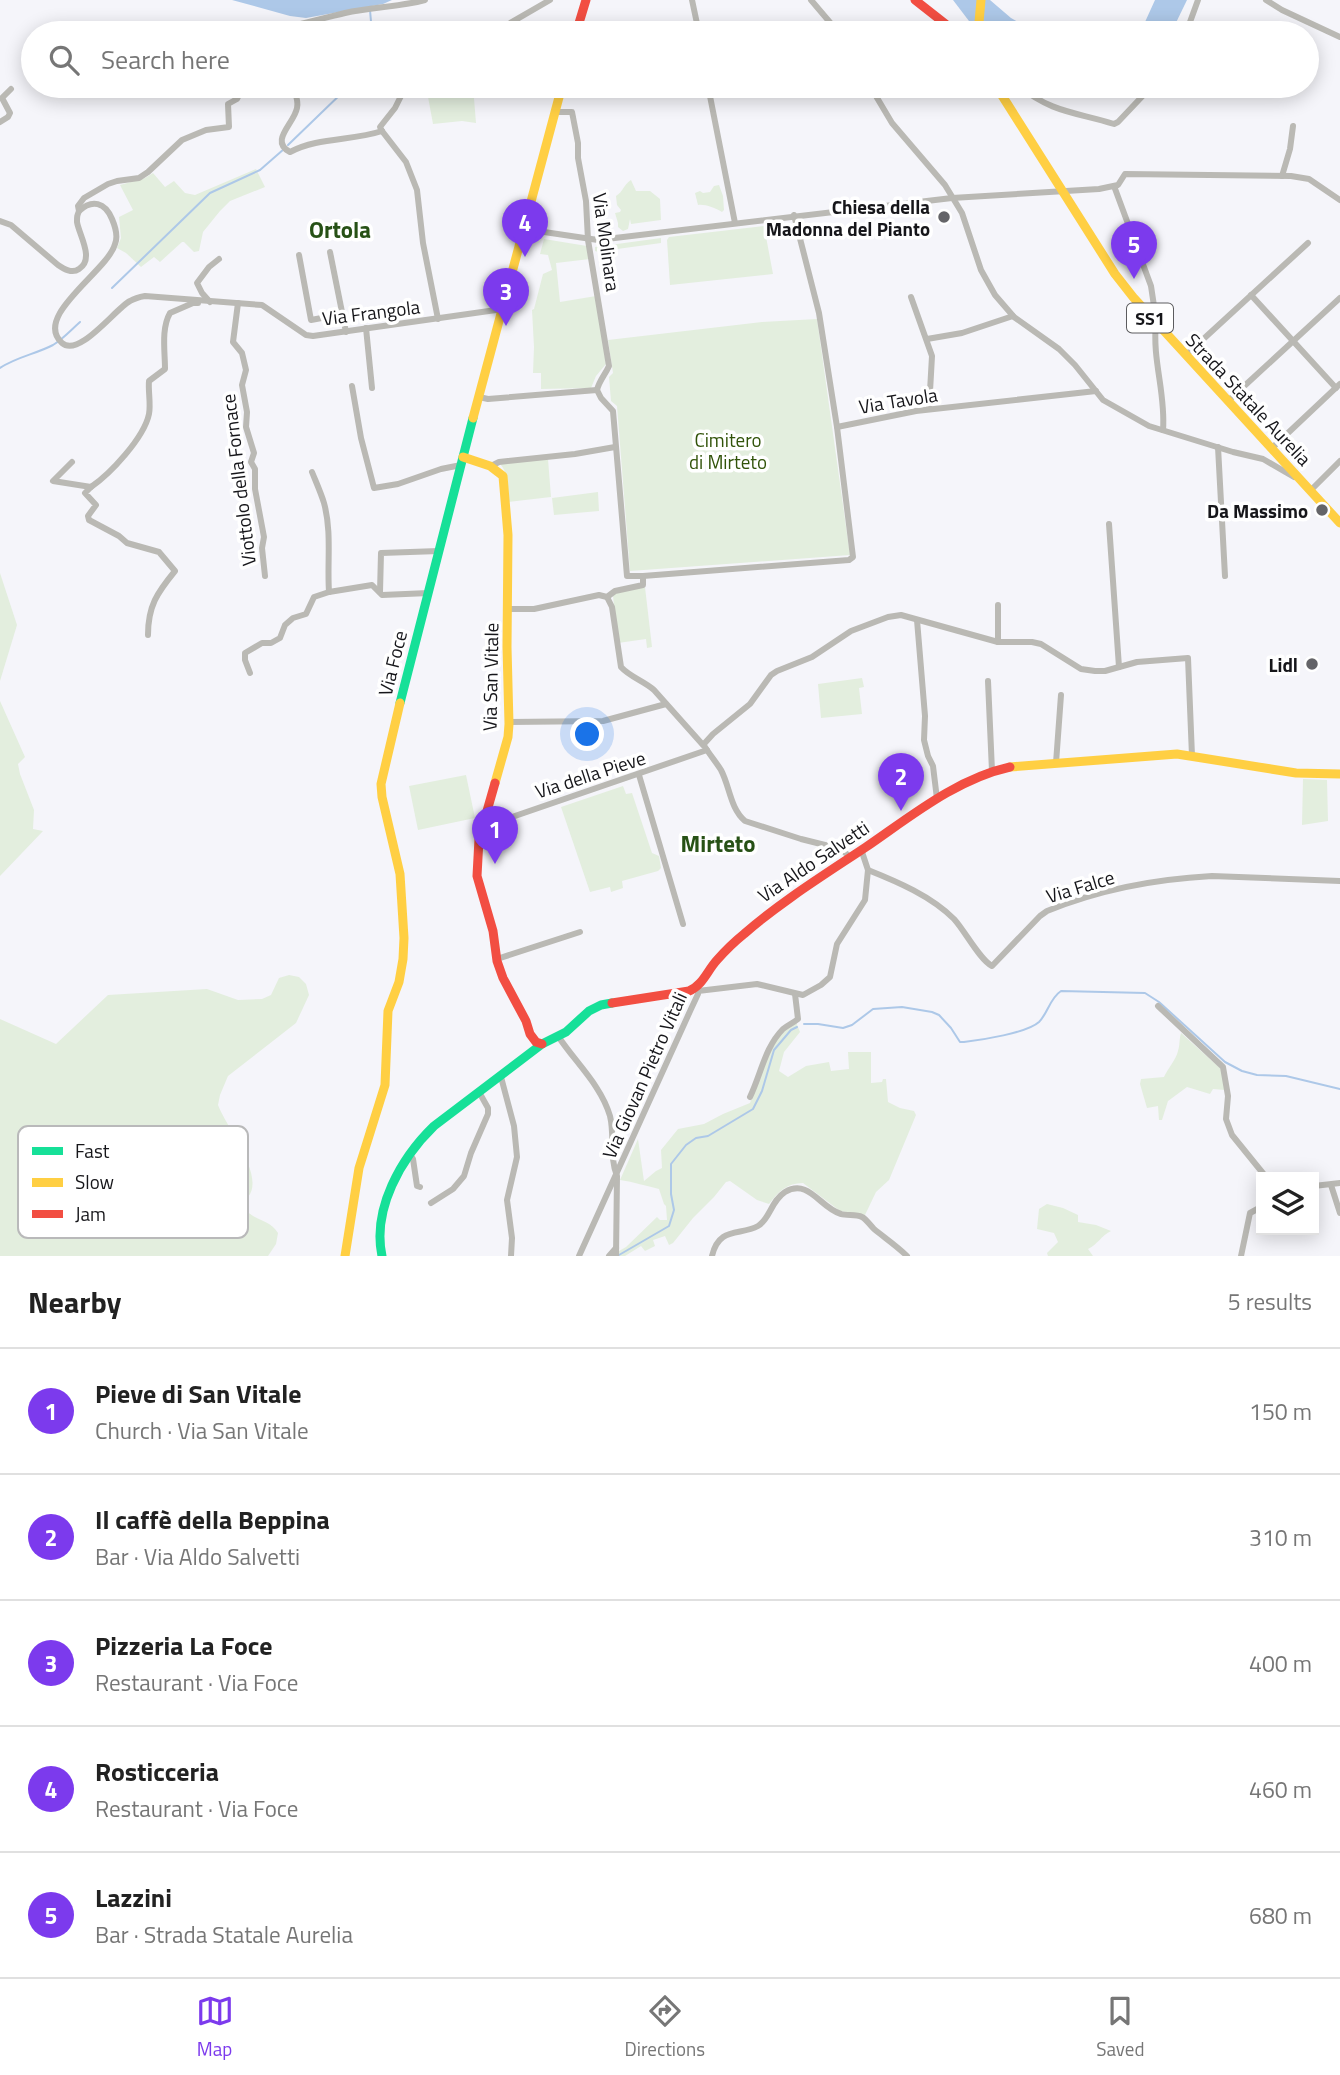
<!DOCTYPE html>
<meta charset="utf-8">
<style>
:root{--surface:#fff;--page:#f6f6f6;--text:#222;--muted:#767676;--line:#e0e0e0;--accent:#7c3aed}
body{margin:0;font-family:"Titillium Web",sans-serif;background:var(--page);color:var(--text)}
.controls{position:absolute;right:21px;bottom:21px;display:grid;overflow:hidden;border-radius:0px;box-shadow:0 4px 18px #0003}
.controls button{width:63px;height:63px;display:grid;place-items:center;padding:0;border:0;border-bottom:2px solid var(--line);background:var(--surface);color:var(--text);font:35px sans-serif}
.you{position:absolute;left:588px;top:735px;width:24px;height:24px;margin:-18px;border:5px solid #fff;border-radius:50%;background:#1a73e8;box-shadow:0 0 0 10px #1a73e833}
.badge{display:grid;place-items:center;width:46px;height:46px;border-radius:50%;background:var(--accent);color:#fff;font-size:23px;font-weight:700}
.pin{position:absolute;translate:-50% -58px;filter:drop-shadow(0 2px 4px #0008)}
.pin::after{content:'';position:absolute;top:37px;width:24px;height:21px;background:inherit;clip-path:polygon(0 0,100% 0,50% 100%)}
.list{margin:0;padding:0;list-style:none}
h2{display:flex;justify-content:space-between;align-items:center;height:91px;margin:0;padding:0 28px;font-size:30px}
h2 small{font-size:23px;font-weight:400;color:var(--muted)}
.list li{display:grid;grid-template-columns:46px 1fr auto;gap:21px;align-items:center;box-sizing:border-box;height:126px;padding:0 28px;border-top:2px solid var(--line)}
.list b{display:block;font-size:26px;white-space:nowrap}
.list p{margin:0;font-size:23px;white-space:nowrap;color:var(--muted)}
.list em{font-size:23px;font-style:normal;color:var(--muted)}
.icon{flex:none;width:38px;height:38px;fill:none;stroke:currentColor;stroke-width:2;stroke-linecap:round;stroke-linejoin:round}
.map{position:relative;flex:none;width:1340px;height:1256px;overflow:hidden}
.search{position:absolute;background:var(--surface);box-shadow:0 4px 18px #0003;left:21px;right:21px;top:21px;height:77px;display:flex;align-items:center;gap:18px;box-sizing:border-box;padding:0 24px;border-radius:38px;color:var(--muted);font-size:26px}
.sheet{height:721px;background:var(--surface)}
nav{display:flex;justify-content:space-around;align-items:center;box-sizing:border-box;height:98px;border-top:2px solid var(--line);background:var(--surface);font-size:19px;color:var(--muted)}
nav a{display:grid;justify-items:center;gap:4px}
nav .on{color:var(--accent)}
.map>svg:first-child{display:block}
.green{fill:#e3eede}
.water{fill:#adc8e8}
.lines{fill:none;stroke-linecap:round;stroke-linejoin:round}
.stream{stroke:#adc8e8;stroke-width:2}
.street{stroke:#bab9b4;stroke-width:6}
.fast{stroke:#16e098;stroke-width:9}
.slow{stroke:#ffcf43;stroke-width:9}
.jam{stroke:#f24e42;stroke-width:9}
.poi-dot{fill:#646468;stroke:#fff;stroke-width:2.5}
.labels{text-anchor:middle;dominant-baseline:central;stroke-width:7;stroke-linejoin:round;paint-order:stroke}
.shield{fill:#fff;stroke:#5c5c5f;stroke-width:2}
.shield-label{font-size:18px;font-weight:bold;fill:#16161a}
.poi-label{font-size:19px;font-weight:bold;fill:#16161a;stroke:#fff;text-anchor:end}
.street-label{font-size:19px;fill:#16161a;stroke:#fff}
.park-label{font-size:19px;fill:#315309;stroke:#fff}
.quarter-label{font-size:23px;font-weight:bold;fill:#275116;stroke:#fff}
.key{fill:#fff;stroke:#b9b9ba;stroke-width:2}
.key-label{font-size:19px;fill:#16161a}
</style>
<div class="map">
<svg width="1340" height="1256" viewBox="0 0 1340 1256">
<rect width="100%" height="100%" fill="#f5f5fa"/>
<!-- green -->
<g class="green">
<polygon points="426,86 473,86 476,123 462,121 433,124"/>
<polygon points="256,169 265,187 230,201 220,211 203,232 199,251 194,252 184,242 182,242 160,262 154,257 141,267 126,253 117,248 121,238 119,217 133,210 120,185 145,178 153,173 165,187 174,181 185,193 195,195"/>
<path d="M631,180L636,191H650L660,199L661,220L631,224L630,219L628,229L623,231L618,227V223L615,213L620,212L621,210L617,205L616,196C623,192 624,184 631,180Z"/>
<path d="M719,185L723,196L724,210L722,212C715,208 705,204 698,205L695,193L700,191L703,193L710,192L714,186Z"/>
<polygon points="764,226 773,274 670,285 667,240 669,237"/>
<polygon points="661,238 661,243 610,250 608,255 595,251 595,247"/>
<polygon points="544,239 587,246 590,259 556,263 560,302 596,296 606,364 596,376 591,388 541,389 541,373 533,373 534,347 532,310 534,309 543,274 552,270 548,255 540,254"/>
<polygon points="817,319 850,555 630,571 617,406 611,401 609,377 613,373 608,340 762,322"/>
<path d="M548,459L551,497L508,502C508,489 510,475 500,464Z"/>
<polygon points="598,492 599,511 554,515 552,498"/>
<polygon points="0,573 17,625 0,681"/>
<polygon points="645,587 652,647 647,648 646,639 618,643 613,596 615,593"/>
<polygon points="862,678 864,687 859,688 862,714 821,718 818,684"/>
<polygon points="0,701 25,757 18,764 20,774 34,810 33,829 43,831 0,876"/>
<polygon points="466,775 475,818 418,830 409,786"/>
<polygon points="1303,779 1327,780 1328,821 1302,825"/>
<polygon points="623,786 626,794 632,793 652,853 659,856 661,868 658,871 622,881 623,888 611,892 610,887 590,892 561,807"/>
<path d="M289,975L299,977L306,984L309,995L296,1023L228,1076L220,1095L218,1105C225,1125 266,1176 248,1197C246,1200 243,1201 240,1203C253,1223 268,1217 278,1233L276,1244L268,1256H0V1019L56,1044L108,995L207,989L238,1000L262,999L271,995L279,978Z"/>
<path d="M796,1022L800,1032L784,1052L779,1071L788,1077L806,1066L829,1062L831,1071L849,1069L848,1052H871V1083L882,1082L883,1079H886L888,1102L900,1108L914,1111L916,1115L889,1180L876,1192L865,1215L840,1211L803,1183C787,1183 778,1192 769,1204L757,1200L730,1181L726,1182L714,1197L693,1218L673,1243L669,1245L665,1236L653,1240L655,1246L645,1251L641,1246L625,1256H619V1251L626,1247L657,1217L660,1220H667L666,1206L664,1204L659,1189C646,1186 634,1182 620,1180L638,1139L644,1181L656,1171L662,1168L661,1150L678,1129L704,1124L723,1114L750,1103L770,1052L779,1036Z"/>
<path d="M1181,1033L1221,1069L1225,1090L1213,1089L1210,1094L1187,1087L1168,1101L1162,1120H1159L1158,1106L1147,1108L1140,1084L1141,1079L1164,1077C1168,1068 1176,1060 1178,1051C1180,1045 1179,1040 1181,1033Z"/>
<path d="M1047,1204L1063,1208L1078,1215V1222L1096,1225L1111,1231C1101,1236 1097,1245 1088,1249L1093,1256H1048L1047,1253L1058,1242L1054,1233L1037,1229L1039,1209Z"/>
</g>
<!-- water -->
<g class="water">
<polygon points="232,0 392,0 383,4 306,18 290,16"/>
<polygon points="953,0 990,0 1011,18 1037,33 983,33 972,25"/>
<polygon points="1155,0 1187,0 1171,33 1140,33"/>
</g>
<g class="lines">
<!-- stream -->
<g class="stream">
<polyline points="370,10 372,33"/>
<polyline points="288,145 347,88"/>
<polyline points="112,288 210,193 260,170 284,149"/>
<path d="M0,368C16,357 36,354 53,345C63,339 71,330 80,322"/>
<path d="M804,1024H818L843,1028L852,1025L873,1009L902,1007L932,1012L939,1015L951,1028L960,1042H964C981,1040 1027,1033 1039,1022C1048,1013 1050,998 1061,991L1145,993L1159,1002L1225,1062L1242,1071L1257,1075L1286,1076L1340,1089"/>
<polyline points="619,1255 669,1226 674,1210 671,1194 671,1164 686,1145 696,1138 708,1136 753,1109 762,1091 774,1050 791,1030 797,1027"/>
</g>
<!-- street -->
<g class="street">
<polyline points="692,0 699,33"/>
<polyline points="811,0 839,33"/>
<polyline points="1266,0 1282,10 1340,37"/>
<path d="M255,33C286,29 315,20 345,13C372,7 399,7 425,0"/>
<polyline points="493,33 550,0"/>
<polyline points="1186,33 1198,0"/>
<path d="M293,86C295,93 299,101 297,108C294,124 269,141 290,152C318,137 352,141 382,131"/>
<polyline points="708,86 735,223"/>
<polyline points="870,86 892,123 945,185 962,213 981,270 995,295 1014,317 1059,349 1075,365 1103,400 1149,426 1233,452 1263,459 1294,477"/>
<path d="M1019,86C1052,113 1076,112 1114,124L1118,122L1152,86"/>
<path d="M555,112H572L578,143V158L586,201L588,240L609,366C605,375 599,381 597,390"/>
<polyline points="0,122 8,117 10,113 2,98 11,89"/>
<polyline points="382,131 406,162 417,190 423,243 438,319"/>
<polyline points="382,131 380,127 395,108 406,86"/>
<polyline points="1282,176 1290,149 1293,126"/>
<polyline points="1114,186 1151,286 1154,306 1150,315"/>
<polyline points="79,211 78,206 84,198 108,184 117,181 139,178 148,172 182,140 206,130 229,127 228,104 237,99 239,95 253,92 255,86"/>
<path d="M0,221L11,225L58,265C64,269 72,274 79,269C95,259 79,235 77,222C77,216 77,216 79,211C92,199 105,202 112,219C115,226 118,237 115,244C108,271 32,316 62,343C79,358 115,309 130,301C135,298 139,297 145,296L262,305L306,335L313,336L503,309"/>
<polyline points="524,229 598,240 952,198 1099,189 1118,185 1125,174 1291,176 1309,179 1340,200"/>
<polyline points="330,252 346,332"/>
<polyline points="299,255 311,320 343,314"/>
<polyline points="1251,295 1336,388"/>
<polyline points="911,297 932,356 929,409"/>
<polyline points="210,302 202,293 197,283 209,267 219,259"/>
<polyline points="238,303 233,342 242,353 246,370 242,385 247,412 246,427 254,453 251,462 255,469 255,489 264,537 262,548 265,576"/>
<path d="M1156,323C1152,360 1166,394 1163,430"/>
<polyline points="366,328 372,388"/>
<polyline points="927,339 962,333 1013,316"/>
<polyline points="1186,355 1308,243"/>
<polyline points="352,386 361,438 374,488 398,484 441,469 461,465"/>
<polyline points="597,390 601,398 613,411 627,576 643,576 849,560 853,557 837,427 819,313 794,215"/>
<polyline points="479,397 488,399 597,390"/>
<polyline points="1228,401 1340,298"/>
<polyline points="837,427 916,411 1096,391"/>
<polyline points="1218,447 1225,576"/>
<polyline points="1271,449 1340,384"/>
<path d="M72,462L53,481L91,487C110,474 144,438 149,414C151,404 148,391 149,381L165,369C165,351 161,329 170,313L193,303H198"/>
<polyline points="491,466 499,462 575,454 615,447"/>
<path d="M312,472C316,482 321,493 324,503C332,532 327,562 329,592"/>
<path d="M91,487L85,493L96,505L88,516L89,520L119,536L127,543L159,552L175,571C157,593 148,606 148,635"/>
<polyline points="1310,491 1340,461"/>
<polyline points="1109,524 1119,667"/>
<polyline points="380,592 381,553 439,551"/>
<path d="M607,597L612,607L621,667C630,677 644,681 654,690L703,745L713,734L750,704L771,675L777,671L812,657L851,631L888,617L901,615L998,642H1032L1041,644L1081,669L1095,671H1105L1137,662L1188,658L1192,756"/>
<polyline points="508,609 534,609 599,595 607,597 615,591 643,585 643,576"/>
<polyline points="917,620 925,716 924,740 928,756 933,766 937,799"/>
<polyline points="998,642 998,605"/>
<polyline points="250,673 245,660 245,653 262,643 271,643 280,638 285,625 293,618 306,614 314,597 329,592 372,585 382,595 429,593"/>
<polyline points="988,681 992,771"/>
<polyline points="510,722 603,721 666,704"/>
<path d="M705,747C710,755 716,762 721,770C730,787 730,808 745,821L801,839L841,849L850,857"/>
<polyline points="1056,763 1061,695"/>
<polyline points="639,775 683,924"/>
<polyline points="483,827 707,750"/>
<path d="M861,849L868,870C898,882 931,896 954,919C965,931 980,960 992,966L1040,916L1047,911C1098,890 1157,879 1212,876L1340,881"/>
<polyline points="497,959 580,932"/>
<polyline points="698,991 757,984 803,995 821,985 830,977 837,944 865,900 868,870"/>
<polyline points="1158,1006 1223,1067 1228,1096 1226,1119 1232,1135 1266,1177"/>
<path d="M558,1036C575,1062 601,1085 610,1116C615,1136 609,1156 617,1176L616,1256"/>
<polyline points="501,1077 514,1126 517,1157 507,1200 512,1238 511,1256"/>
<path d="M750,1097C761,1074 765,1047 783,1029C788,1025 793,1023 798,1019L795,994"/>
<polyline points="410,1154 413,1159 417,1186 420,1187"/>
<polyline points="1331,1185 1340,1213"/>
<polyline points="1314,1186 1340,1183"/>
<polyline points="431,1203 453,1189 464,1176 471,1153 488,1114 488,1108 479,1092"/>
<polyline points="579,1256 691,1009 698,994 698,987"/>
<polyline points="609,1256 616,1248"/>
<path d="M712,1256C719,1226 740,1236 758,1226C770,1219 771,1201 785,1192C809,1178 820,1208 841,1214C847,1216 856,1214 862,1217C866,1219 870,1225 874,1229C885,1238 897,1246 907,1256"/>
<polyline points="1241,1256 1250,1213 1261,1207"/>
</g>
<!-- fast -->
<g class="fast">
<polyline points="400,703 473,418"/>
<path d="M382,1256C372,1209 401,1158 434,1126L542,1044L566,1032L589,1011L601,1005L612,1003"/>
</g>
<!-- slow -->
<g class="slow">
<polyline points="978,33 981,0"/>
<polyline points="996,86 1115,274 1133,297 1340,523"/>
<polyline points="473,418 562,86"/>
<polyline points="463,457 490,466 503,476 508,535 507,647 509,724 508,737 495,783"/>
<polyline points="1010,767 1177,754 1296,773 1340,774"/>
<polyline points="345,1256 359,1168 385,1085 388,1011 399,982 403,959 404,938 400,874 382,797 381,784 400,703"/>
</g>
<!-- jam -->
<g class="jam">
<polyline points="915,0 957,33"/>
<polyline points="576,33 586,0"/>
<polyline points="495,783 479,839 477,876 493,931 497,961 503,978 526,1021 530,1034 536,1042 542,1044"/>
<path d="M612,1003L689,991C703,985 707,971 717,960C725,951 734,942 744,934C782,901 824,875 866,847C910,817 956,779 1010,767"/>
</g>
</g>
<!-- markers -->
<g class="poi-dot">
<circle cx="944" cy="217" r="7"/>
<circle cx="1322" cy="510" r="7"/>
<circle cx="1312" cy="664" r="7"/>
</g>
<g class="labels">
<!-- shield labels -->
<rect class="shield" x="1127" y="303.5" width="46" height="29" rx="5"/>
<g class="shield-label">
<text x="1150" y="318">SS1</text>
</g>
<!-- poi labels -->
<g class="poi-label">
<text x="930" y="206">Chiesa della<tspan x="930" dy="22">Madonna del Pianto</tspan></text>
<text x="1308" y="510">Da Massimo</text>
<text x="1298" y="664">Lidl</text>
</g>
<!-- street labels -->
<g class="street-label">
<text transform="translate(607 242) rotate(82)">Via Molinara</text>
<text transform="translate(371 312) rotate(-7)">Via Frangola</text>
<text transform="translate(1249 399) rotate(47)">Strada Statale Aurelia</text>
<text transform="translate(898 400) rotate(-9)">Via Tavola</text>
<text transform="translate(238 480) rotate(-97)">Viottolo della Fornace</text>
<text transform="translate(392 663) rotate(-76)">Via Foce</text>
<text transform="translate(490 677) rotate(-89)">Via San Vitale</text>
<text transform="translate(590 774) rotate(-18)">Via della Pieve</text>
<text transform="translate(813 861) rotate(-34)">Via Aldo Salvetti</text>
<text transform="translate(1080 886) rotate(-17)">Via Falce</text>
<text transform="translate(644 1075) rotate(-66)">Via Giovan Pietro Vitali</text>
</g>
<!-- park labels -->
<g class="park-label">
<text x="728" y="439">Cimitero<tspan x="728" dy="22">di Mirteto</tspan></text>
</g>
<!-- quarter labels -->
<g class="quarter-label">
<text x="340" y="229">Ortola</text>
<text x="718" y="843">Mirteto</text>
</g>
</g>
<!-- legend -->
<rect x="18" y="1126" width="230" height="112" rx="10" class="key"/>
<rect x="32" y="1147" width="31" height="8" fill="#16e098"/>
<rect x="32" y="1178" width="31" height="9" fill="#ffcf43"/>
<rect x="32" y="1210" width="31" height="8" fill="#f24e42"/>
<g class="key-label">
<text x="75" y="1158">Fast</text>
<text x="75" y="1189">Slow</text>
<text x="75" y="1221">Jam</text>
</g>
</svg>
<div class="controls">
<button><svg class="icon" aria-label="layers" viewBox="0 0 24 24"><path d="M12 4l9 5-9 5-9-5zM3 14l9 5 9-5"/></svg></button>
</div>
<div class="you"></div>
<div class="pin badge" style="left:495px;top:864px">1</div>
<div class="pin badge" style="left:901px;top:811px">2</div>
<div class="pin badge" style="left:506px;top:326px">3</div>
<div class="pin badge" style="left:525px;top:257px">4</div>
<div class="pin badge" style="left:1134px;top:279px">5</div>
<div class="search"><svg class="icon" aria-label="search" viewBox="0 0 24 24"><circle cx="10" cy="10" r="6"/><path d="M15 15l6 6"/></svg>Search here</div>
</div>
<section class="sheet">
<h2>Nearby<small>5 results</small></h2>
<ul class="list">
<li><span class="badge">1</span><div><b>Pieve di San Vitale</b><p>Church · Via San Vitale</p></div><em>150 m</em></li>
<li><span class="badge">2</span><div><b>Il caffè della Beppina</b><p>Bar · Via Aldo Salvetti</p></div><em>310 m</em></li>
<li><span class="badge">3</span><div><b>Pizzeria La Foce</b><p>Restaurant · Via Foce</p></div><em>400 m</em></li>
<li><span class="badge">4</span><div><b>Rosticceria</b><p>Restaurant · Via Foce</p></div><em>460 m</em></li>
<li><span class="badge">5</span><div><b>Lazzini</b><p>Bar · Strada Statale Aurelia</p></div><em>680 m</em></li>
</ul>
</section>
<nav>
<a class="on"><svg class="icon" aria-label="map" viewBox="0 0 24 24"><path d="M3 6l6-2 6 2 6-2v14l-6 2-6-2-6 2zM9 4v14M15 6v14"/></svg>Map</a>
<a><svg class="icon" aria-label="directions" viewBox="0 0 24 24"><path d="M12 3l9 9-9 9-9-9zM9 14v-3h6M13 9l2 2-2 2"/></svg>Directions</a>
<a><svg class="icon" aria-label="saved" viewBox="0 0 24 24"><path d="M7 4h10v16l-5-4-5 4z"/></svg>Saved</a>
</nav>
